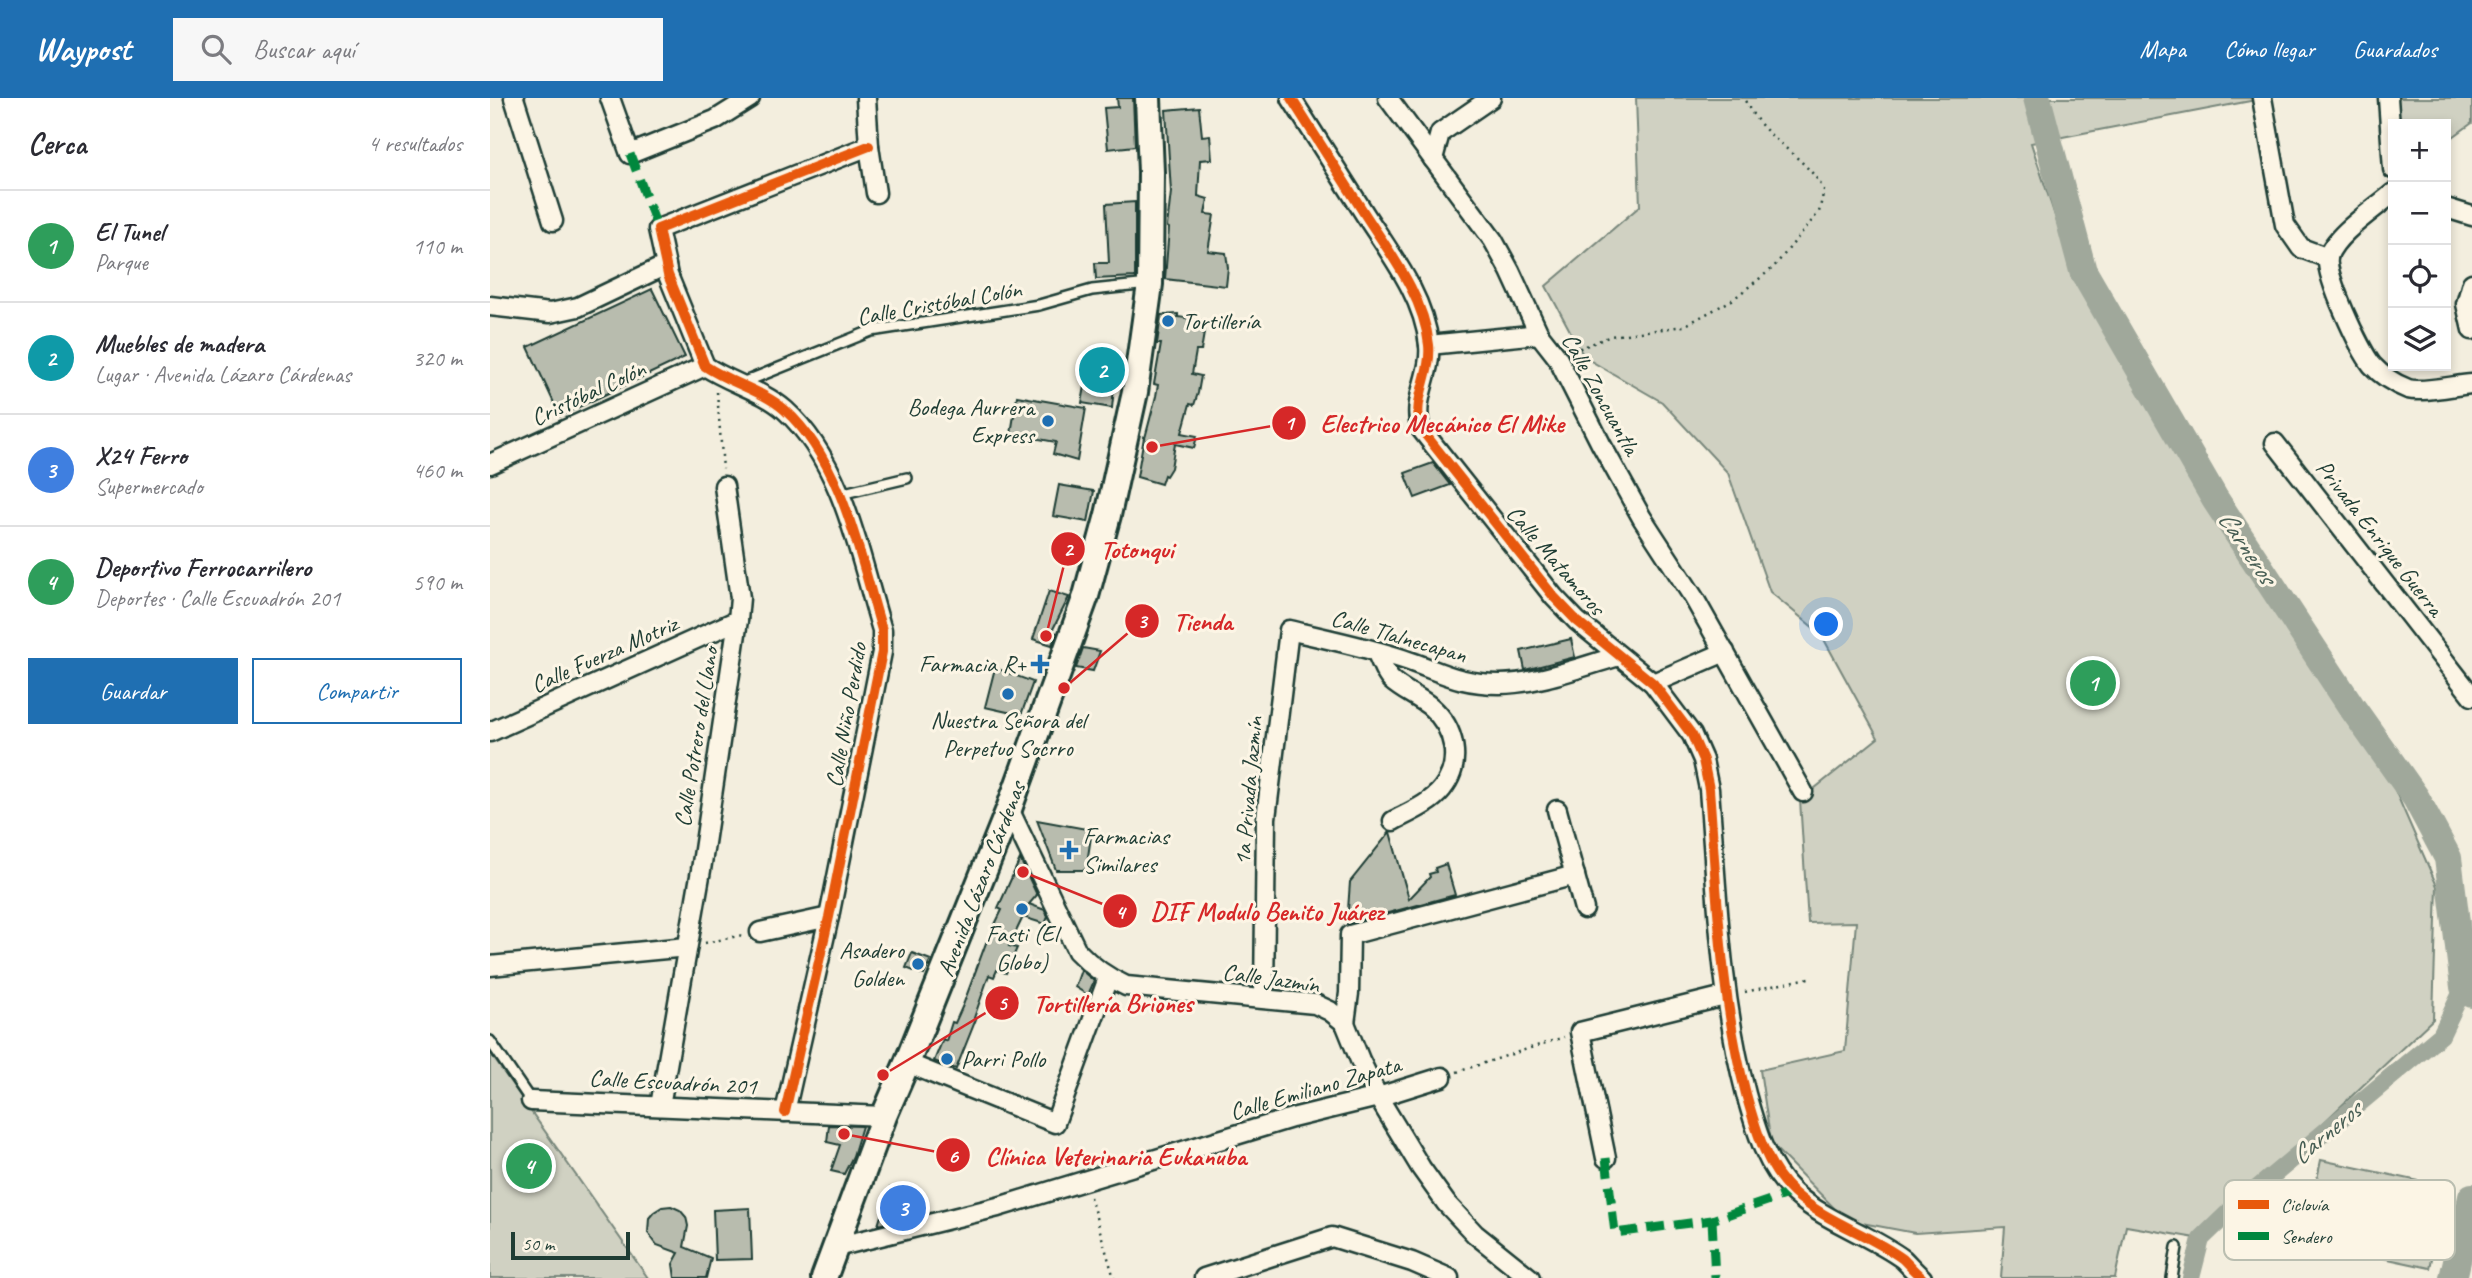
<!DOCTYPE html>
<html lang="es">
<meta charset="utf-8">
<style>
:root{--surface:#fff;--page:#f7f7f7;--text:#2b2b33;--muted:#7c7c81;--line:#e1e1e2;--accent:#1f6fb2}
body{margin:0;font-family:Caveat,sans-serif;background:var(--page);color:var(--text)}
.controls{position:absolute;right:21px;top:21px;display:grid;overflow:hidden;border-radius:0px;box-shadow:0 4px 10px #0003}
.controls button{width:63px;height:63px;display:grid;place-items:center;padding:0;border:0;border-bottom:2px solid var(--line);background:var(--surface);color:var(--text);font:35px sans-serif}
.scale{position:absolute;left:21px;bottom:18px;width:119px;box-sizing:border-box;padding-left:7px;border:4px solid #1f3d34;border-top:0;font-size:19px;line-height:24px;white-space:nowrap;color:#1f3d34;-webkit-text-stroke:5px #fcf5e5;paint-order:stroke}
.you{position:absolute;left:1337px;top:527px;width:24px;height:24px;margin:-18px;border:5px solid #fff;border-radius:50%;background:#1a73e8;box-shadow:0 0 0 10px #1a73e833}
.badge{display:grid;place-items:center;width:46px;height:46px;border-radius:50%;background:var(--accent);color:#fff;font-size:23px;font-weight:700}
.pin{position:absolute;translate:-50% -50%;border:4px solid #fff;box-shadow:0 2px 7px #0006}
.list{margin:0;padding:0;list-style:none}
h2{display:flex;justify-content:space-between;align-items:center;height:91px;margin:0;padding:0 28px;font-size:30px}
h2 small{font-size:23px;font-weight:400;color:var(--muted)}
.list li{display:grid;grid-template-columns:46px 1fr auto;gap:21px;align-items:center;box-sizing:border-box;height:112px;padding:0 28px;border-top:2px solid var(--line)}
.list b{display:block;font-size:26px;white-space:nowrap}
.list p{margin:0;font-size:23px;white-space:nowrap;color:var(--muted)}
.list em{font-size:23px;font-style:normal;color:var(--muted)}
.actions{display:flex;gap:14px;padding:21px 28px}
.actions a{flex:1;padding:16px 0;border:2px solid var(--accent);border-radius:0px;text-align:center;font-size:24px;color:var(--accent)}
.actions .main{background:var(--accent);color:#fff}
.icon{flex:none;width:38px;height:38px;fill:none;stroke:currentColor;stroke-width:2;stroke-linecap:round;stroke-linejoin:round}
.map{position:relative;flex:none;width:1982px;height:1180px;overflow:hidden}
header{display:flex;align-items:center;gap:42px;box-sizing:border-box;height:98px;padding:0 35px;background:var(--accent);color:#fff}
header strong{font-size:33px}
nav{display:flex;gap:38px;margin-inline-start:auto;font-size:24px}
.search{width:490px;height:63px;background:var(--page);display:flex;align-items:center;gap:18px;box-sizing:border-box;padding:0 24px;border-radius:0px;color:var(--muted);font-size:26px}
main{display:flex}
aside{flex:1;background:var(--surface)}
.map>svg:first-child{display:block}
.green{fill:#d0d1c2;stroke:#78877b;stroke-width:2}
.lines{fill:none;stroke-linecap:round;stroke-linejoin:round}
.canal{stroke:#a0a89b;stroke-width:18}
.river{stroke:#a0a89b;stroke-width:28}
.building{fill:#b8bcae;stroke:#1f3d34;stroke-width:2}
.lane-casing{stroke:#1f3d34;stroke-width:14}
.street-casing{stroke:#1f3d34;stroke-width:23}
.secondary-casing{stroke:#1f3d34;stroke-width:30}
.path{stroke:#1f3d34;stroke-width:2.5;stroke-dasharray:2 5;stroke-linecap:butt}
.lane{stroke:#fcf5e5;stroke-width:9}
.street{stroke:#fcf5e5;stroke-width:18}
.secondary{stroke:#fcf5e5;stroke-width:24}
.quiet{stroke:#00873e;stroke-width:9;stroke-dasharray:18 9;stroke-linecap:butt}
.cycleway-casing{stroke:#fcf5e5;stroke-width:15}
.cycleway{stroke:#e8590c;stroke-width:10}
.poi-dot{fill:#1f6fb2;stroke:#fcf5e5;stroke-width:2.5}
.labels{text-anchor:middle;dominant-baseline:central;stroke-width:6;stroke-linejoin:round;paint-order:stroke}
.street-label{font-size:24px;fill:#1f3d34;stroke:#fcf5e5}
.poi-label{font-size:24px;fill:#1f3d34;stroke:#fcf5e5;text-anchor:start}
.water-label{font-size:26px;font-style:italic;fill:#465d53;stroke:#fcf5e5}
.key{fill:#fcf5e5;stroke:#babeb0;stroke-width:2}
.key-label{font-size:19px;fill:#1f3d34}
.leader{fill:none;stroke:#d62828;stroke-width:2.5}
.callout-dot{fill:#d62828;stroke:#fcf5e5;stroke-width:2.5}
.mark-label{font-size:21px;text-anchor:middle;font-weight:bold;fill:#fff}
.callout-label{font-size:26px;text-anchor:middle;font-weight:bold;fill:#d62828;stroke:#fcf5e5;stroke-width:6;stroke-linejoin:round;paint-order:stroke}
</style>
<header>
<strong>Waypost</strong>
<div class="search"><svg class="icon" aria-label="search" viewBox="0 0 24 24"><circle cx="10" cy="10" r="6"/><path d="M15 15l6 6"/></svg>Buscar aquí</div>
<nav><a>Mapa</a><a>Cómo llegar</a><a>Guardados</a></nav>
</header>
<main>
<aside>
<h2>Cerca<small>4 resultados</small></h2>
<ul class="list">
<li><span class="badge" style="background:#2e9e5b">1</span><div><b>El Tunel</b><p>Parque</p></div><em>110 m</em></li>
<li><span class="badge" style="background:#0f9aa8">2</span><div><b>Muebles de madera</b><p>Lugar · Avenida Lázaro Cárdenas</p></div><em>320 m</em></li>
<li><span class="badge" style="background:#3f7fe0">3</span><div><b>X24 Ferro</b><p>Supermercado</p></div><em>460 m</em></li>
<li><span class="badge" style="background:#2e9e5b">4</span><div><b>Deportivo Ferrocarrilero</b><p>Deportes · Calle Escuadrón 201</p></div><em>590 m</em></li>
</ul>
<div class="actions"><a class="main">Guardar</a><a>Compartir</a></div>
</aside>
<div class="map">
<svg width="1982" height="1180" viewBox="0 0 1982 1180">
<rect width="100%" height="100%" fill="#f3eede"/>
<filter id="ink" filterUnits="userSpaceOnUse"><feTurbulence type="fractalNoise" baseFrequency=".0143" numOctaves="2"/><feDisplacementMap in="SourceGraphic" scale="14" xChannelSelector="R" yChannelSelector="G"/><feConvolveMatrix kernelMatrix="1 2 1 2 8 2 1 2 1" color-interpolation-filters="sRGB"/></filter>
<g filter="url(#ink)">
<!-- green -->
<g class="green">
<polygon points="1146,0 1776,0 1541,45 1583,173 1880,635 1947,788 1943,921 1711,1141 1636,1128 1625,1180 1511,1180 1515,1129 1425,1135 1356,1122 1281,1046 1270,972 1355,953 1366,824 1318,825 1310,702 1388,640 1331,536 1280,494 1238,375 1172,304 1094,259 1056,188 1150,108"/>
<polygon points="1901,0 1982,0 1982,25 1956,44 1956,26 1908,26"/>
<polygon points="0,955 158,1180 0,1180"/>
<polygon points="1831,1062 1957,1089 1940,1170 1814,1143"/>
</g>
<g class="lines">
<!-- canal -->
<polyline class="canal" points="1701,1180 1711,1141 1739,1114 1951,937 1974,889"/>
<!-- river -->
<g class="river">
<polyline points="1547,0 1593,173 1725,401 1861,608 1926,700 1958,760 1974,889 1982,896"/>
<polyline points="1963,1180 1982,1099"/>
</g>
</g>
<!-- building -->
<g class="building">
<polygon points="627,0 643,0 645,48 618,51 614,10 628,9"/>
<polygon points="709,9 712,38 720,37 722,61 710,62 708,98 718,101 715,116 724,117 718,153 736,155 738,170 736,188 675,181 679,130 677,129 681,94 676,12"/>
<polygon points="645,104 645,179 606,181 605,165 619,165 616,106"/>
<polygon points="162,191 195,259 70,318 38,249"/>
<polygon points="688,216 688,219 716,223 711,253 706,253 702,276 711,278 708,295 704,307 700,306 692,335 707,338 704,350 685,346 681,370 676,378 674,377 671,386 647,379 654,339 655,340 666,298 668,287 664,286 671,246 667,246 671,217"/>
<polygon points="599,266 626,269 622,310 592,305"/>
<polygon points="527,298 596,310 587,363 563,356 566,344 521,336"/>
<polygon points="943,365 960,387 925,400 915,375"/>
<polygon points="569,387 604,393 598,424 563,418"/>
<polygon points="559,493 579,499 562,533 567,535 562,547 543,541"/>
<polygon points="1081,541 1085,559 1035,572 1031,553"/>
<polygon points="593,550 610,553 603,573 586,570"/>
<polygon points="505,570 543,584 531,617 495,609"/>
<polygon points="547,722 602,732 596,772 566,772"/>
<polygon points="900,734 919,801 940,779 939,776 946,774 945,770 956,766 965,797 857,826 860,784"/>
<polygon points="530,761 547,797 539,806 555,812 558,819 555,826 533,819 519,848 527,850 516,875 507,872 504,879 499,877 484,920 486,921 466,971 444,963 453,941 456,943 462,924 465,925 473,907 496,845 512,812 508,810"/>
<polygon points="422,855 441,862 434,877 416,870"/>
<polygon points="591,872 604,883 598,897 585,889"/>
<polygon points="339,1027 372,1028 363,1058 354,1076 341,1073 350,1047 337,1044"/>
<polygon points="400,1090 431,1098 433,1116 388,1127"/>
<polygon points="181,1108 190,1112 196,1119 198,1128 194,1149 221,1160 216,1180 185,1180 183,1166 189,1155 167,1147 158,1135 159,1120 164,1114 172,1109"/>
<polygon points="260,1110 262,1161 225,1162 223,1112"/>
</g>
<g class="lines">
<defs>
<g id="lane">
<polyline points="252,285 381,233 549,207 602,192 659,186"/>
<polyline points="350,396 417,380"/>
<polyline points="0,943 41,1003"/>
<polyline points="1682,1180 1687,1149"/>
</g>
<g id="street">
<polyline points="24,0 63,123"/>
<polyline points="120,0 140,56 225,22 260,0"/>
<polyline points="376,0 379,48 386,95"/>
<path d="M801,0C826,39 851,79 876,118C902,158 934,199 939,247C942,277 921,302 931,331L1064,499L1087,523L1163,585L1202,637L1213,662L1219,691C1227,794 1230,897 1256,996C1266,1032 1276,1069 1304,1095C1336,1124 1379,1136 1413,1161C1419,1167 1425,1174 1432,1180"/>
<polyline points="898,0 1003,142 1020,173 1049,236 1067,259 1111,346 1152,420 1204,500 1313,694"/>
<polyline points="1772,0 1795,127 1811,150 1838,160"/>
<polyline points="1898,0 1903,71"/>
<polyline points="943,61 950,35 1001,0"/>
<path d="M1903,95C1886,110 1844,137 1838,159C1834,176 1870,252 1882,267C1892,278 1905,286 1918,291C1932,295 1966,287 1982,286"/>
<polyline points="1956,110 1982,118"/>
<polyline points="1982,185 1976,206 1982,232"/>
<polyline points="0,208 60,215 88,209 176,167"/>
<polyline points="939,247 1049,236"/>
<polyline points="1785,345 1982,598"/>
<polyline points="0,366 215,268"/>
<path d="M886,554C891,562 894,575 901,582C913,593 929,599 941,609C965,630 973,665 952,691C940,706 920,714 903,723"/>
<polyline points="1163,585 1235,554"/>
<polyline points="0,634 248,522"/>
<path d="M519,711L587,853C602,869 616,879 636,888L825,906L840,913L855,925L870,962L888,999L931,1070L956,1105L985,1136L1040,1180"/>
<polyline points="1067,712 1094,811"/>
<polyline points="270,834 339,819"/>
<polyline points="0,868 197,849"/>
<path d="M774,900L776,720L799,532C837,541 876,549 913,561C950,573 967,586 1010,586C1051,585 1090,569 1129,558"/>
<polyline points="855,925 859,895 860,837 1085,777"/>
<polyline points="417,965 565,1025 618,880"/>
<polyline points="41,1003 394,1018"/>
<polyline points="170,1008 211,772 248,522 250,500 234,388"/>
<path d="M295,1014L339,819L392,554V532C370,460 353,364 295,312C272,292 240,285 215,268L178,177L168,131L379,48"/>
<polyline points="1116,1060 1090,934 1235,898"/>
<polyline points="346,1149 508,1109 802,1020 888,999 952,979"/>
<polyline points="714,1180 842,1139 922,1164 959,1180"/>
</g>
<polyline id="secondary" points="334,1180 394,1018 417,965 519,711 596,498 618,417 645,294 660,186 661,74 658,0"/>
</defs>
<!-- lane casing -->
<use href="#lane" class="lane-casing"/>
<!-- street casing -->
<use href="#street" class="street-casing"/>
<!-- secondary casing -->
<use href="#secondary" class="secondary-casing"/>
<!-- path -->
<g class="path">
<path d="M1083,253L1121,238L1194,228L1242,202L1283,170L1329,114L1334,92C1314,55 1272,42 1254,0"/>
<polyline points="227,294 233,371"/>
<polyline points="215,845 253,837"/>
<polyline points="1255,894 1323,879"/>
<polyline points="967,974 1074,939"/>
<polyline points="600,1099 624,1180"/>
</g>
<!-- lane -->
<use href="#lane" class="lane"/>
<!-- street -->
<use href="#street" class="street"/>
<!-- secondary -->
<use href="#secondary" class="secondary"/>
<!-- quiet -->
<g class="quiet">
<polyline points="140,56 168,131"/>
<polyline points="1116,1060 1125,1135 1222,1122 1303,1094"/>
<polyline points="1222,1122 1225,1180"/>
</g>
<defs>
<g id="cycleway">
<path d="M801,0C826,39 851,79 876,118C902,158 934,199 939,247C942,277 921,302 931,331L1064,499L1087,523L1163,585L1202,637L1213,662L1219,691C1227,794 1230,897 1256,996C1266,1032 1276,1069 1304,1095C1336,1124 1379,1136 1413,1161C1419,1167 1425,1174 1432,1180"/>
<path d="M295,1014L339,819L392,554V532C370,460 353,364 295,312C272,292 240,285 215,268L178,177L168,131L379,48"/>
</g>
</defs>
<!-- cycleway casing -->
<use href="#cycleway" class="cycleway-casing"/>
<!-- cycleway -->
<use href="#cycleway" class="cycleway"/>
</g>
</g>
<!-- markers -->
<g class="poi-dot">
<circle cx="678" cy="223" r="7"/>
<circle cx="558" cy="323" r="7"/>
<path d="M546.5 555.5h7v7h7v7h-7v7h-7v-7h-7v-7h7z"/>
<circle cx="518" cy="596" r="7"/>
<path d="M575.5 741.5h7v7h7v7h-7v7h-7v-7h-7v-7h7z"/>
<circle cx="532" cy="811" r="7"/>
<circle cx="428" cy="866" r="7"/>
<circle cx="457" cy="961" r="7"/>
</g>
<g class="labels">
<!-- street labels -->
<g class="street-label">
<text transform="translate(449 205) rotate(-10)">Calle Cristóbal Colón</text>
<text transform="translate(98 295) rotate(-25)">Cristóbal Colón</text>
<text transform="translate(1111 296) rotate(61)">Calle Zoncuantla</text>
<text transform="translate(1890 440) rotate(52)">Privada Enrique Guerra</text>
<text transform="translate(1066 462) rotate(49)">Calle Matamoros</text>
<text transform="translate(909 538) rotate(16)">Calle Tlalnecapan</text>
<text transform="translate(114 556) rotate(-24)">Calle Fuerza Motriz</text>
<text transform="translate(356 617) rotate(-80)">Calle Niño Perdido</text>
<text transform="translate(206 639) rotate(-81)">Calle Potrero del Llano</text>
<text transform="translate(758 693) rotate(-85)">1a Privada Jazmín</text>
<text transform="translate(491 781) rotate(-69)">Avenida Lázaro Cárdenas</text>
<text transform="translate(781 880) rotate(8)">Calle Jazmín</text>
<text transform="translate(183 984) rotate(3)">Calle Escuadrón 201</text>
<text transform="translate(825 990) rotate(-16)">Calle Emiliano Zapata</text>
</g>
<!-- poi labels -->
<g class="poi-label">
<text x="692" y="223">Tortillería</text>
<text x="544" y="309" text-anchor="end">Bodega Aurrera<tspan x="544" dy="28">Express</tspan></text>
<text x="536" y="566" text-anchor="end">Farmacia R+</text>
<text x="518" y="622" text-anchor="middle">Nuestra Señora del<tspan x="518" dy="28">Perpetuo Socrro</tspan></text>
<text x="593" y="738">Farmacias<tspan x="593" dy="28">Similares</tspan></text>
<text x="532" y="836" text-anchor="middle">Fasti (El<tspan x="532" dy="28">Globo)</tspan></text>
<text x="414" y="852" text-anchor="end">Asadero<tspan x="414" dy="28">Golden</tspan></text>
<text x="471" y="961">Parri Pollo</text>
</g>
<!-- water labels -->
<g class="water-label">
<text transform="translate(1757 449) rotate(56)">Carneros</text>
<text transform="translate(1836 1035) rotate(-40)">Carneros</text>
</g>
</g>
<!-- legend -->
<rect x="1734" y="1082" width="231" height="80" rx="10" class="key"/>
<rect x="1748" y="1102" width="31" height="9" fill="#e8590c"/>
<rect x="1748" y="1134" width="31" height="8" fill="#00873e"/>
<g class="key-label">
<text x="1791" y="1113">Ciclovía</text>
<text x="1791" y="1145">Sendero</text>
</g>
<!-- callouts -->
<path class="leader" d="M662 349L799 325M556 538L578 451M574 590L652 523M533 774L630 813M393 977L512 905M354 1036L463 1057"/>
<g class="callout-dot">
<circle cx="662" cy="349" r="7"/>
<circle cx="556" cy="538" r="7"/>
<circle cx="574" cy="590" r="7"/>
<circle cx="533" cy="774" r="7"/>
<circle cx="393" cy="977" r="7"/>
<circle cx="354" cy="1036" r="7"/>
<circle cx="799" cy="325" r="18"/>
<circle cx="578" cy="451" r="18"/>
<circle cx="652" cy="523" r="18"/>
<circle cx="630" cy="813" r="18"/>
<circle cx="512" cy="905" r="18"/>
<circle cx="463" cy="1057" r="18"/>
</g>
<g class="mark-label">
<text x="799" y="332">1</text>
<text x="578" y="458">2</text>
<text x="652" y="530">3</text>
<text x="630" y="821">4</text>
<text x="512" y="912">5</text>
<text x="463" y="1065">6</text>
</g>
<g class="callout-label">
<text x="952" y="334">Electrico Mecánico El Mike</text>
<text x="647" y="460">Totonqui</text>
<text x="713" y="532">Tienda</text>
<text x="777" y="822">DIF Modulo Benito Juárez</text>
<text x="623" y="914">Tortillería Briones</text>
<text x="626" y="1067">Clínica Veterinaria Eukanuba</text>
</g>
</svg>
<div class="controls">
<button>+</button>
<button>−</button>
<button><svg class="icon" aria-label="locate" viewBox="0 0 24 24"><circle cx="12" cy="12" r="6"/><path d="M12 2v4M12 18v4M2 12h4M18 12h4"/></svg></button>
<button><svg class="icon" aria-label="layers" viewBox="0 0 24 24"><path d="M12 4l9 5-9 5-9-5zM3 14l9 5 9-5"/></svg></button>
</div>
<div class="scale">50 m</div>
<div class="you"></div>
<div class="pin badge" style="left:1603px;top:585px;background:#2e9e5b">1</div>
<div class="pin badge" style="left:612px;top:272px;background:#0f9aa8">2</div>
<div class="pin badge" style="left:413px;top:1110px;background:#3f7fe0">3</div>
<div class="pin badge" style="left:39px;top:1068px;background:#2e9e5b">4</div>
</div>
</main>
